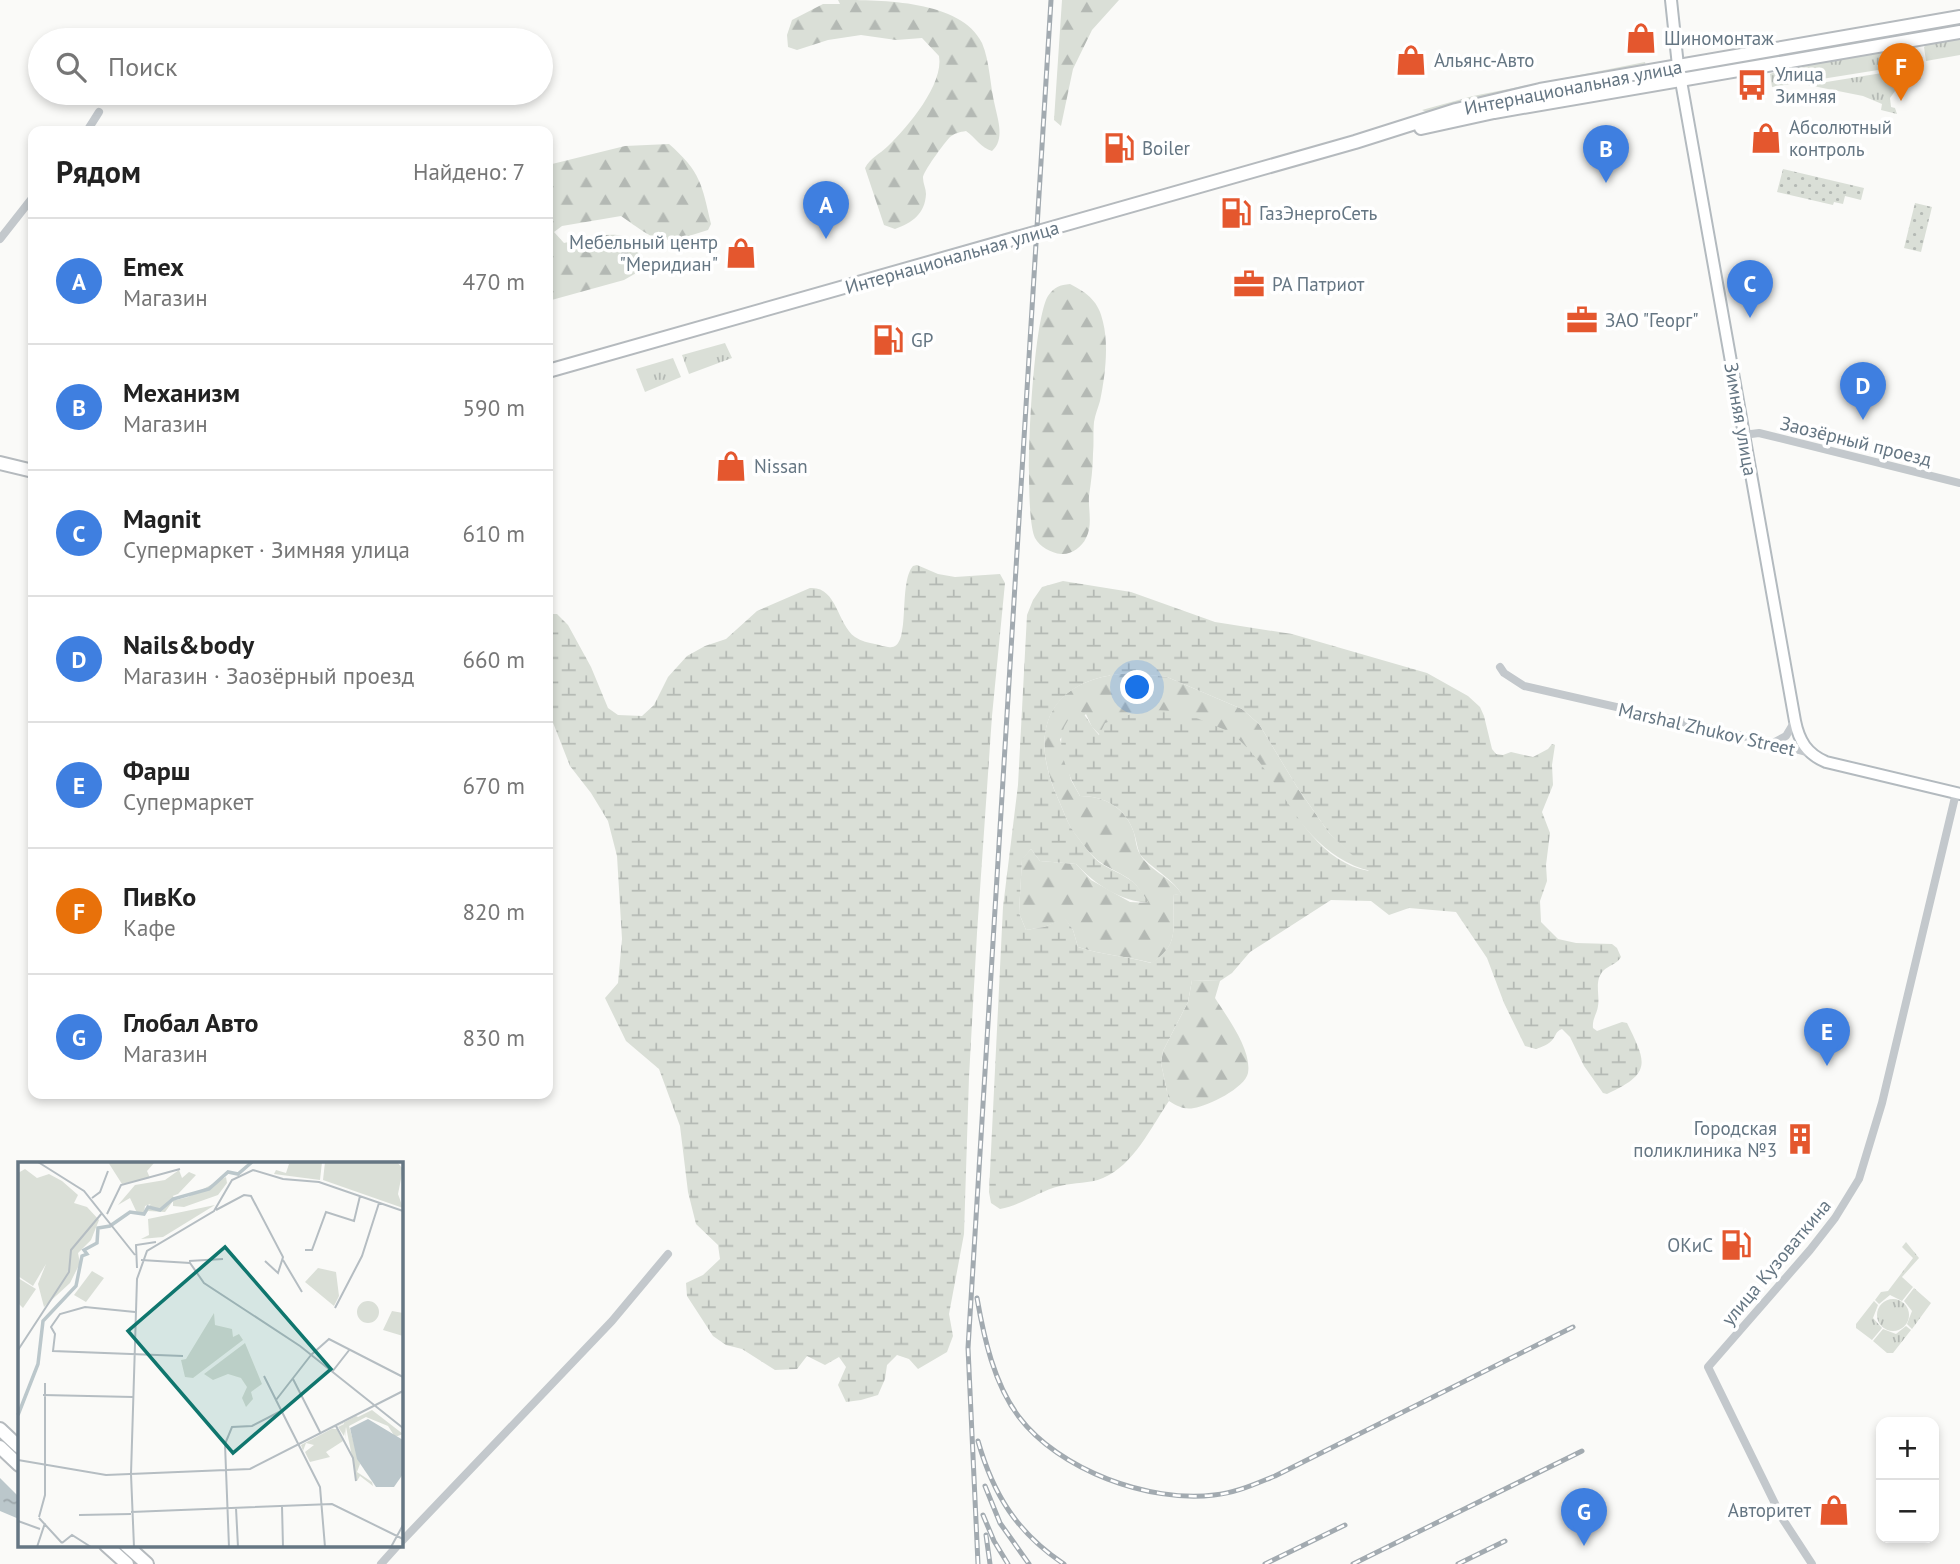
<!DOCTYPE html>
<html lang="ru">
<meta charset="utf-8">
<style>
:root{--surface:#fff;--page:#f2f2f2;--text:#222;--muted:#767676;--line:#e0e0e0;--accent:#e4572e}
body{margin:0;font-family:"PT Sans",sans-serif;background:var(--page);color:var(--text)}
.controls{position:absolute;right:21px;bottom:21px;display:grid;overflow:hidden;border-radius:14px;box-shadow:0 4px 10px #0003}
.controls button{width:63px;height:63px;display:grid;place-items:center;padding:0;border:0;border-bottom:2px solid var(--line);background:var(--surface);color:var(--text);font:35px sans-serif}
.you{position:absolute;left:1138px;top:688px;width:24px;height:24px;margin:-18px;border:5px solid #fff;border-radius:50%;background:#1a73e8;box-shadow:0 0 0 10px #1a73e833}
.badge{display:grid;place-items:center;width:46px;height:46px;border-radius:50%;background:var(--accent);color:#fff;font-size:23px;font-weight:700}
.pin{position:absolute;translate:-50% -58px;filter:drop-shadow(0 2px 4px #0008)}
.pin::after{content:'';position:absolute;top:37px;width:24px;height:21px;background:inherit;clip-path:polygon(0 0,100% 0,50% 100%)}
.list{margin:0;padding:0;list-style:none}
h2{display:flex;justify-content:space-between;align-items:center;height:91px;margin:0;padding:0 28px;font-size:30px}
h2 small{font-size:23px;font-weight:400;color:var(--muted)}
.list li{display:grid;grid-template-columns:46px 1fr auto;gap:21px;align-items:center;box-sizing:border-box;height:126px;padding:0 28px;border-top:2px solid var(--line)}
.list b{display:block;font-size:26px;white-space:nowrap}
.list p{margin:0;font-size:23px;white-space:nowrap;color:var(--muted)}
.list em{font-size:23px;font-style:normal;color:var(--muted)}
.icon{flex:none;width:38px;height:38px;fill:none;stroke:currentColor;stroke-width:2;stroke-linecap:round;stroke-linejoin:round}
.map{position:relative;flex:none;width:1960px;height:1564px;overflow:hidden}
.search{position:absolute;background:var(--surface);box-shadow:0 4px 10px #0003;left:28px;top:28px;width:525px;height:77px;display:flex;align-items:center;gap:18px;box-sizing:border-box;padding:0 24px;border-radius:38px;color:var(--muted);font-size:26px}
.panel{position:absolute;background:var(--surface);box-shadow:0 4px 10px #0003;left:28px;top:126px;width:525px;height:973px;border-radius:14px}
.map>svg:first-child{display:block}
.grass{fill:url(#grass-tufts)}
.forest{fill:url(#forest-firs)}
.wetland{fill:url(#wetland-marsh);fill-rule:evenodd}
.park{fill:url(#park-dots)}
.water{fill:url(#water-ripples)}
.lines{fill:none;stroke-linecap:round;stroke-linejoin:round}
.secondary-casing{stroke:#b3babf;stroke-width:14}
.primary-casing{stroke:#b5babe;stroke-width:16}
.street{stroke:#c3c8cc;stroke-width:8}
.secondary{stroke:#fff;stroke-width:10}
.primary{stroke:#fff;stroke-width:12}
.rail-casing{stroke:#a2aab0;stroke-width:5}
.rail{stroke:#fff;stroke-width:2.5;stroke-dasharray:8;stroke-linecap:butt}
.labels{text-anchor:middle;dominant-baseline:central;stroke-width:7;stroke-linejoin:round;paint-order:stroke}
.poi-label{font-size:19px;fill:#657683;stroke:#fff;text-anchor:start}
.street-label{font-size:19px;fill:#657683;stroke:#fff}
.inset-river{fill:none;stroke:#bbc7cb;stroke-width:3.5}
.inset-road{fill:none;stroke:#b5bdc2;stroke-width:2}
.view{fill:#0f766e;fill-opacity:0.15;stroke:#0f766e;stroke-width:3.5}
.inset-edge{fill:none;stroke:#657683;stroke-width:3.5}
</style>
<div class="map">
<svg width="1960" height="1564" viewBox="0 0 1960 1564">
<defs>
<pattern id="grass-tufts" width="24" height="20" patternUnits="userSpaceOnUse" patternTransform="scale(1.75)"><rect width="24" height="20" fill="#dadfd7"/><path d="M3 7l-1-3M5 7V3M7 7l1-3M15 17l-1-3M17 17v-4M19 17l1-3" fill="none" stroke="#b4b9b4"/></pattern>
<pattern id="forest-firs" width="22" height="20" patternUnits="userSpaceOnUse" patternTransform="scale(1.75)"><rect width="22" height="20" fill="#dadfd7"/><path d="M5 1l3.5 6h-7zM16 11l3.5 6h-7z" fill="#b4b9b4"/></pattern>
<pattern id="wetland-marsh" width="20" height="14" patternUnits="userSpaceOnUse" patternTransform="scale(1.75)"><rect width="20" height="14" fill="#dadfd7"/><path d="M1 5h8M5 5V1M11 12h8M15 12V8" fill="none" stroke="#b4b9b4"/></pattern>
<pattern id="park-dots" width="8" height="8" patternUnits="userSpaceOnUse" patternTransform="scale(1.75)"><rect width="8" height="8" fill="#dadfd7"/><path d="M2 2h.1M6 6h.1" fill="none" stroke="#b4b9b4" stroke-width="1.8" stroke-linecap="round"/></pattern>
<pattern id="water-ripples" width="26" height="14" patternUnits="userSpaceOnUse" patternTransform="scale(1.75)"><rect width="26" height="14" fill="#bbc7cb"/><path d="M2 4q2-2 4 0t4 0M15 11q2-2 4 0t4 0" fill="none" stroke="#9ca6aa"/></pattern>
</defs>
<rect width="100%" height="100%" fill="#fafaf8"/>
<!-- grass -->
<g class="grass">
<polygon points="1960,38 1960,55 1926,61 1924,47 1928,43"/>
<polygon points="1908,46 1911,64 1909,65 1908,59 1902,60 1903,66 1772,87 1770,74 1785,68"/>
<polygon points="1645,62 1646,66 1524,88 1426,112 1422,110 1473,96"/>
<polygon points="1919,67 1921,79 1900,92 1895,91 1890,98 1891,107 1895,108 1897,114 1881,110 1882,104 1863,96 1808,85"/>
<polygon points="725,343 732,358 689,374 682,355"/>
<polygon points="673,358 681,377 645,392 636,369"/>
<polygon points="1906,1242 1919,1258 1902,1277 1913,1287 1902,1301 1890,1295 1879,1304 1875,1300 1881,1292 1888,1291 1913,1258 1902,1247"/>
<polygon points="1914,1288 1931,1303 1912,1329 1907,1324 1912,1311 1904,1301"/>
<circle cx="1893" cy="1315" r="16"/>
<polygon points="1874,1301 1878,1305 1873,1318 1882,1328 1872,1340 1856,1328 1856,1324"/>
<polygon points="1906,1326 1911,1330 1893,1353 1887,1353 1873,1341 1883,1329 1896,1334"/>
</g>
<!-- forest -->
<g class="forest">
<path d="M838,0C882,0 961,0 982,43C990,62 990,86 995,106C998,120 1005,140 992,151C981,148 975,137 966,131C960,132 955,133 950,137C945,142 922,173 923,178C923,183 926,189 926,194C925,214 912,223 895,229L884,225L865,168C870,158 880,154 888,146C908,127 944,84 939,56L922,38L896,40L861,35L828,40L797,50L788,47L787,35L792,20L823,4H840Z"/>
<polygon points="1062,0 1119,0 1092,30 1073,69 1061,126 1054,120"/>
<path d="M669,144C701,172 702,185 711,224L708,230C660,245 662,245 621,216L562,226L554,232L564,243C596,237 647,218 638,272L624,280L548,301V165L625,146Z"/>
<path d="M1070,284C1088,293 1099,302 1103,322C1109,345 1105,378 1100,401C1098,408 1095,415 1094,422C1093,432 1094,443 1093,454C1093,468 1091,482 1089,496C1088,509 1093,525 1086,538C1082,547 1071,555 1061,554C1051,553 1040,547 1035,538C1022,511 1032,321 1048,296C1054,287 1060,285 1070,284Z"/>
<path d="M1132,673L1167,677L1242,709L1259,724L1297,787L1329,833L1371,871C1317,859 1287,804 1258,761L1100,735L1092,727L1086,714L1060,739L1071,780L1080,796C1105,796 1126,808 1134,833C1136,840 1136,848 1140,854C1148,870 1173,878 1183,896L1174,894C1171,925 1182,944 1152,963C1127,956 1102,955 1078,947L1073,930L1065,919L1044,927L1026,930L1019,913L1022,859L1031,849L1040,861L1076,864L1091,880L1130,902L1148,903C1144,897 1140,890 1136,885C1127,875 1111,870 1100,862C1091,856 1082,843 1075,834C1068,825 1064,812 1059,801C1026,729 1049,677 1132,673Z"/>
<path d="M1192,980L1220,981L1215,998C1227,1017 1252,1050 1248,1073C1245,1088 1208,1106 1194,1108C1184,1110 1177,1106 1169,1101L1161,1063L1163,1051L1188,1002Z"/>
</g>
<!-- wetland -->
<g class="wetland">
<path d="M917,565L938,574L955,577L1000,574L1005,583L992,716L977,933L969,1077L964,1234L949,1314L953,1336L947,1352L918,1369L909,1359L897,1355L887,1365L885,1379L878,1395L861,1400L846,1402L838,1385L846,1367L839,1357L825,1365L807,1356L797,1369L775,1370L742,1349L726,1345L713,1336L687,1296L686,1283L703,1275L720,1259L718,1245L696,1224L688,1192L680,1126L659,1069L626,1041L605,998L618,983L622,939L617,856L608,821L591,793L570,766L548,710V614H557L568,625L591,667L608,708L618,715L642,716L654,705L668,677L687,656L705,646L726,639L757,611L810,588C837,586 837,624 855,637C861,641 869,643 875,644C880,645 887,648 892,647C911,645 898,583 913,566Z"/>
<path d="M1063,581L1131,592L1215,622L1292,634L1427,673L1468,696L1480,707L1484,716L1492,749L1496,754L1503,755L1511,752L1533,757L1548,749L1552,744L1555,745L1552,765L1553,785L1542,812L1550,833L1546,865L1547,881L1540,901L1541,922L1558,939L1576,943L1612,944L1617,948L1621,957C1616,965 1609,965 1603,971C1594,981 1600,995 1598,1006C1597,1014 1592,1019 1593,1028L1597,1031L1622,1022L1627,1023C1646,1062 1653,1073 1607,1094L1603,1093L1584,1066L1570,1037L1562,1029C1555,1032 1557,1034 1553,1039C1549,1045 1541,1047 1536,1049L1525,1046L1504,1003L1487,958L1456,912L1409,908L1389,915L1371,901L1331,900L1250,952L1232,973L1220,981L1192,980L1188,1002L1163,1051L1161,1063L1169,1101C1151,1127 1134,1165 1103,1178C1089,1184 1075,1182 1060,1186C1039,1191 1022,1205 1000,1209L991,1203L989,1192L1003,907L1018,785L1027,615L1033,600L1042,587ZM1132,673L1167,677L1242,709L1259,724L1297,787L1329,833L1369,871C1302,859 1282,772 1232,734C1225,729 1215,726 1208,723C1169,704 1144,708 1105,723L1099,735C1090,726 1088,716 1078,709C1074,713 1069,717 1067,722C1052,744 1069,776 1080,796C1105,796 1126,808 1134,833C1137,841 1137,852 1143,858C1156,871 1173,879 1182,895L1174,894C1171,926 1182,944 1151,963C1127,956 1102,955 1078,947L1073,930L1065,918L1044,927L1026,930L1019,913L1022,860L1031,849L1040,861L1076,864C1096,885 1120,901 1149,903C1144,896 1139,887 1133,882C1123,874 1111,870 1100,863C1091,856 1083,844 1076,835C1068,825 1064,812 1059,801C1026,730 1049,677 1132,673Z"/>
</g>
<!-- park -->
<g class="park">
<polygon points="1783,169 1864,188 1861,200 1845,196 1843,204 1834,202 1833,205 1777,192"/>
<polygon points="1915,203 1932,207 1921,252 1904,248"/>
</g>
<!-- water -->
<polygon class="water" points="0,1478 19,1497 19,1519 0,1511"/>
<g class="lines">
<defs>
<g id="secondary">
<polyline points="1671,0 1678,66"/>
<path d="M1681,81L1795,721C1799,741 1807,754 1826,762L1960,794"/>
</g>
<g id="primary">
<polyline points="1421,128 1494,112 1960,32"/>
<polyline points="548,371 1355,142 1456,110 1540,90 1960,17"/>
<polyline points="0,463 33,471"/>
<polyline points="0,1429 19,1447"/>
<polyline points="0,1447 19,1465"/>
<polyline points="106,1545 127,1564"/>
<polyline points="126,1545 147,1564"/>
</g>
</defs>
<!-- secondary casing -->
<use href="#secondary" class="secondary-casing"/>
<!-- primary casing -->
<use href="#primary" class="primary-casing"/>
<!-- street -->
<g class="street">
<polyline points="87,131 99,112"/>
<polyline points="0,239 33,197"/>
<polyline points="1743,435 1759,433 1960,483"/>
<polyline points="1500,667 1504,673 1524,686 1752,738 1810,753"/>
<polyline points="1773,743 1786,736 1795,721"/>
<polyline points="401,1542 612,1321 668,1254"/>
<polyline points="381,1564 398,1545"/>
<polyline points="1812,1564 1782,1518 1708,1367 1810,1250 1835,1218 1859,1179 1882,1103 1956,793"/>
</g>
<!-- secondary -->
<use href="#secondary" class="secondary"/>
<!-- primary -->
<use href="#primary" class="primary"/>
<defs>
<g id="rail">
<path d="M977,1298C984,1338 994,1384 1019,1417C1059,1470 1149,1503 1214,1495C1236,1493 1255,1484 1275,1476L1573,1327"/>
<path d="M978,1441C993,1494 1017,1533 1064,1564"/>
<polyline points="985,1486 1000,1523 1029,1564"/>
<polyline points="983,1515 994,1541 1008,1564"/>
<polyline points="986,1535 990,1564"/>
<polyline points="978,1564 968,1348 1051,0"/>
<polyline points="1265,1564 1345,1525"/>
<polyline points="1353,1564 1582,1451"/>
<polyline points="1458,1564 1505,1541"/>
</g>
</defs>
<!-- rail casing -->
<use href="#rail" class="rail-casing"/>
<!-- rail -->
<use href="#rail" class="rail"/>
</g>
<!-- icons -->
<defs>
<symbol id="shop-bare" viewBox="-9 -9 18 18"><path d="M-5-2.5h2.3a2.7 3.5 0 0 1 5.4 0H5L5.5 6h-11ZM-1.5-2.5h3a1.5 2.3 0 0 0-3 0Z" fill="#e4572e" stroke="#fff" stroke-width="2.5" paint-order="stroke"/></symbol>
<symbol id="bus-bare" viewBox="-9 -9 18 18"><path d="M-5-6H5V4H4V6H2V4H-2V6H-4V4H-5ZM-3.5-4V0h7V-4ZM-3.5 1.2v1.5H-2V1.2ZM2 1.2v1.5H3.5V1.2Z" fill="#e4572e" stroke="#fff" stroke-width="2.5" paint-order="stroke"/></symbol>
<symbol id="fuel-bare" viewBox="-9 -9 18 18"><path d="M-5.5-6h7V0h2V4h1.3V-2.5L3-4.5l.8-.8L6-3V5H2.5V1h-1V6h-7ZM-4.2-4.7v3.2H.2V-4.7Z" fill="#e4572e" stroke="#fff" stroke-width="2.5" paint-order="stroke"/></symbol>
<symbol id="office-bare" viewBox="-9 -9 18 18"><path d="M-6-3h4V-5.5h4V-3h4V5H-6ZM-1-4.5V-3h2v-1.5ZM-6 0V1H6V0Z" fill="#e4572e" stroke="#fff" stroke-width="2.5" paint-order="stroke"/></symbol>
<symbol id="building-bare" viewBox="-9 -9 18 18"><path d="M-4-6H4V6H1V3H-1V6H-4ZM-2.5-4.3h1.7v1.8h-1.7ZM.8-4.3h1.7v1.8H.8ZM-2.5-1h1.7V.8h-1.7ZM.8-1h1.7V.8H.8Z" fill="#e4572e" stroke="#fff" stroke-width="2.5" paint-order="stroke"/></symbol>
</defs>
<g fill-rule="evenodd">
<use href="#shop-bare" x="1619" y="16" width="44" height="44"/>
<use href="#shop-bare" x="1389" y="38" width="44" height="44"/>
<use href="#bus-bare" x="1730" y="63" width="44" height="44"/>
<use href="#shop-bare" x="1744" y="116" width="44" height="44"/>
<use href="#fuel-bare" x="1097" y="126" width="44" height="44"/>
<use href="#fuel-bare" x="1214" y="191" width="44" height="44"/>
<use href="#shop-bare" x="719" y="231" width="44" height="44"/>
<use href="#office-bare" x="1227" y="262" width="44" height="44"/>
<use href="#office-bare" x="1560" y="298" width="44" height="44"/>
<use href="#fuel-bare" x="866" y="318" width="44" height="44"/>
<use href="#shop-bare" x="709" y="444" width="44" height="44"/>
<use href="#building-bare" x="1778" y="1117" width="44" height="44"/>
<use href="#fuel-bare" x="1714" y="1223" width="44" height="44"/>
<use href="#shop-bare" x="1812" y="1488" width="44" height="44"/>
</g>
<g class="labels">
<!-- poi labels -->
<g class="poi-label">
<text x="1664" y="38">Шиномонтаж</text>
<text x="1434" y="60">Альянс-Авто</text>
<text x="1775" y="74">Улица<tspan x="1775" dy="22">Зимняя</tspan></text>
<text x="1789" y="127">Абсолютный<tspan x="1789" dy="22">контроль</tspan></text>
<text x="1142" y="148">Boiler</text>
<text x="1259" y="213">ГазЭнергоСеть</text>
<text x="718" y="242" text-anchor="end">Мебельный центр<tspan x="718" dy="22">"Меридиан"</tspan></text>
<text x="1272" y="284">РА Патриот</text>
<text x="1605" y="320">ЗАО "Георг"</text>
<text x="911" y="340">GP</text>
<text x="754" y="466">Nissan</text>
<text x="1777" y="1128" text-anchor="end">Городская<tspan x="1777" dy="22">поликлиника №3</tspan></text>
<text x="1713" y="1245" text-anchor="end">ОКиС</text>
<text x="1811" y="1510" text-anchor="end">Авторитет</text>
</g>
<!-- street labels -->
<g class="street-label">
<text transform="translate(1573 87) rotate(-11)">Интернациональная улица</text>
<text transform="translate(952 257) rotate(-16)">Интернациональная улица</text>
<text transform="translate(1741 419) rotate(80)">Зимняя улица</text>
<text transform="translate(1856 441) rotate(14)">Заозёрный проезд</text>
<text transform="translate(1707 729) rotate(13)">Marshal Zhukov Street</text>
<text transform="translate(1776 1262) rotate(-50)">улица Кузоваткина</text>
</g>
</g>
<!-- overview -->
<g transform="translate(18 1162)">
<rect width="385" height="385" fill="#fafaf8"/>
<path d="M338,254L342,256L327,262L328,278L326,261L314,267H319L325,279L308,290L312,295L292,300L287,290L296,283L288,281L285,289L283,283Z" fill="#dadfd7"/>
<path d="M265,0H304L302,18L256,12L258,8L268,11L271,2ZM307,0H379L385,7L380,32L385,46L305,18ZM208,15L209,21L200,33L166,45L155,44V39L147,50L130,49L127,53L134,39L154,33L158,38L170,35ZM197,43L145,75L123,77L131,73L130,57ZM74,109L86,116L68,140L56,133ZM0,116L18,127L5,146L0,141ZM354,248L385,272L377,275L370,264L348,255L331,264L342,302L339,310L354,320L355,324L342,314L339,319L328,265L326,274L320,265Z" fill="#dadfd7"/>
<path d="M300,106L318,110L321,134L316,144L287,120ZM339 150a11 11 0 1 1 22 0a11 11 0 1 1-22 0ZM374,149L385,151V174L365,168ZM196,151L197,163L214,167L215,175L221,172L225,178L175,216L167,215L163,198L168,197ZM227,181L244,222L233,230L235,237L228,245L224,236L229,225L223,216L210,212L195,218L186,212Z" fill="#dadfd7"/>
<path d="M90,0H135L136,1L129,9L132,16L104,22Z" fill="#dadfd7"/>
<path d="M7,7L19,16L31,12L44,19L60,33L56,41L69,45L81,58L73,78L60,91L62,101L52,121L26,145L20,122L28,102L15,124L0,114V11ZM161,8L164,16L171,10L178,13L160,32L127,44L126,51H119L112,36L100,43L117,23L147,18Z" fill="#dadfd7"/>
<path d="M350,257L385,278V312L376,325H358L339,297L332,266Z" fill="#bbc7cb"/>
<path class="inset-river" d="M0,253L20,202L25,159L58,124L64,94L69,92L66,88L79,81L80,66L92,64L112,50L126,52L130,45L142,48L155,37L191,27L210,10L220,12L234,0"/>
<path class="inset-road" d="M20,0L66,29L117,93M74,36L82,30L90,9M198,48L226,33L233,34L265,95L260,111L247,99M89,52L103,23L162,7M287,88H294L308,50L336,59L342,34M123,98L172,101L186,121L282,184L385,266M265,98L284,130M171,99L205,97M119,106L118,83L138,80M317,146L344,94L361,41M117,150L67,145L42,152L33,165L37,172L35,189L165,194M0,188L51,110L53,88L84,51M293,193L311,177L385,215M293,193L258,238L302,325L307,385M314,210L332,187M246,214L258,238M275,217L303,272M25,233L115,235M318,264L335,296L338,319M0,298L88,313L232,307L385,229M208,308L207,282L214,265L234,264L263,249M208,308L211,385M264,344L265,385M218,346L220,385M113,350L314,342L385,377M61,353L113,352M21,355L27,333V221M21,356L44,381M0,359L22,367M44,381L54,373L73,385M19,385L27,361M116,385L113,312L119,117L129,89L196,49L214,18L235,8L265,17L301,20L385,49M373,385L385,363"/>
<path class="view" d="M207,85L313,207L215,291L110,169Z"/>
<rect width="385" height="385" class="inset-edge"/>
</g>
</svg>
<div class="controls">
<button>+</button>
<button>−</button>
</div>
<div class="you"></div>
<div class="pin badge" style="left:826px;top:239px;background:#3f7fe0">A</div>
<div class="pin badge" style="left:1606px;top:183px;background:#3f7fe0">B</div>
<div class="pin badge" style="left:1750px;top:318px;background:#3f7fe0">C</div>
<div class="pin badge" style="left:1863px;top:420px;background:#3f7fe0">D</div>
<div class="pin badge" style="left:1827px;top:1066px;background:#3f7fe0">E</div>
<div class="pin badge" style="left:1901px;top:101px;background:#e8710a">F</div>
<div class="pin badge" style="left:1584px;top:1546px;background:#3f7fe0">G</div>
<div class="search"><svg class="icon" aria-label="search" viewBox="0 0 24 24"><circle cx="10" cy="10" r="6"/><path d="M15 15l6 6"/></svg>Поиск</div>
<section class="panel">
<h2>Рядом<small>Найдено: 7</small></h2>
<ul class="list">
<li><span class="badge" style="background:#3f7fe0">A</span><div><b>Emex</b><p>Магазин</p></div><em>470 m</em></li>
<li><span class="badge" style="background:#3f7fe0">B</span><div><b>Механизм</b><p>Магазин</p></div><em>590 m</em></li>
<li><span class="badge" style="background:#3f7fe0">C</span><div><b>Magnit</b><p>Супермаркет · Зимняя улица</p></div><em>610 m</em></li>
<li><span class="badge" style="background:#3f7fe0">D</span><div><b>Nails&amp;body</b><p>Магазин · Заозёрный проезд</p></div><em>660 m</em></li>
<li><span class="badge" style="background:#3f7fe0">E</span><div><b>Фарш</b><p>Супермаркет</p></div><em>670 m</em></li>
<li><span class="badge" style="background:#e8710a">F</span><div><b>ПивКо</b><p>Кафе</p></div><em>820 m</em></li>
<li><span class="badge" style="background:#3f7fe0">G</span><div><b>Глобал Авто</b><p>Магазин</p></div><em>830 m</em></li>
</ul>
</section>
</div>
